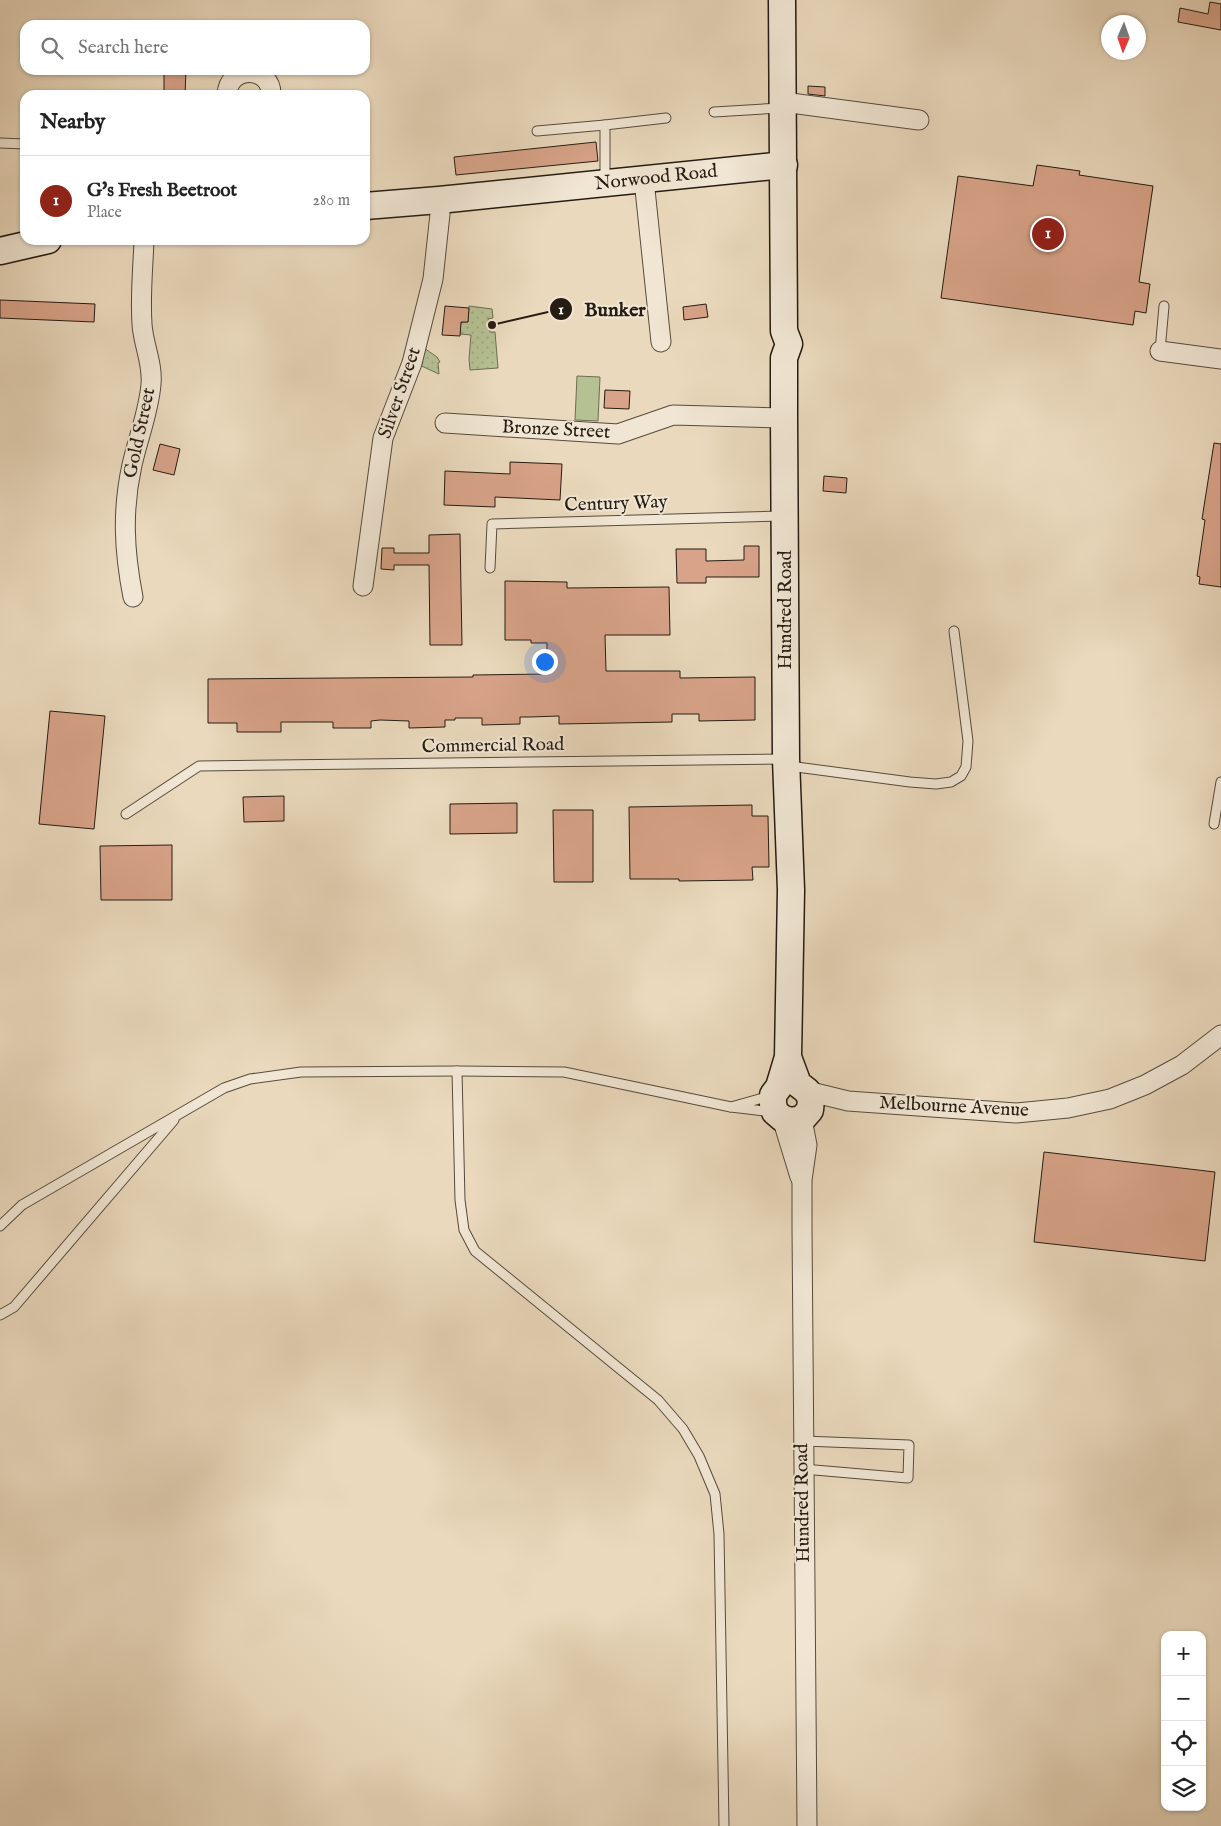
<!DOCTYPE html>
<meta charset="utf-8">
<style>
:root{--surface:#fff;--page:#f6f6f6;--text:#222;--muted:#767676;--line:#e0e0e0;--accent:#8f2418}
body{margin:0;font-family:"IM FELL English",serif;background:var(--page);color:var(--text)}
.controls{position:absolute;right:15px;bottom:15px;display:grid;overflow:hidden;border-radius:10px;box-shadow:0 1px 4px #0004}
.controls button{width:45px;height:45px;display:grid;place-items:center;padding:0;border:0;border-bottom:1px solid var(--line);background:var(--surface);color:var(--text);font:25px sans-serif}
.compass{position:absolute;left:1101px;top:15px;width:45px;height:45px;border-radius:50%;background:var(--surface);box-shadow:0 1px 4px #0004;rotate:182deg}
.you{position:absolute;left:544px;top:661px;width:18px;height:18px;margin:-12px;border:4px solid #fff;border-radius:50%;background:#1a73e8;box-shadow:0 0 0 8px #1a73e833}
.badge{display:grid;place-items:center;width:32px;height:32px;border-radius:50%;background:var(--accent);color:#fff;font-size:16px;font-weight:700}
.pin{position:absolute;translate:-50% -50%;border:2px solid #fff;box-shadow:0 1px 5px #0006}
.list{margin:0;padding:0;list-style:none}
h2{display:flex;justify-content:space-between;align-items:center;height:65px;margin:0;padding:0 20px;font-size:21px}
h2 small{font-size:16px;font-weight:400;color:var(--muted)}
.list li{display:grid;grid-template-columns:32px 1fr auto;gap:15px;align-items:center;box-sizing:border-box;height:90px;padding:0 20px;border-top:1px solid var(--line)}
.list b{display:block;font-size:19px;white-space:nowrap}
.list p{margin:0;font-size:16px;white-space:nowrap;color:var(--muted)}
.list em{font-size:16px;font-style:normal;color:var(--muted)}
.icon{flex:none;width:28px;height:28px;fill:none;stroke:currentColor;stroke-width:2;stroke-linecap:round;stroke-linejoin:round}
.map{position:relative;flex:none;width:1221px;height:1826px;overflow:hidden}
.search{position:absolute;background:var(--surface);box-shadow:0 1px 4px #0004;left:20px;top:20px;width:350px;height:55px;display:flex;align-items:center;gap:12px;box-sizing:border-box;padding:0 18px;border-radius:15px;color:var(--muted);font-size:19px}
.panel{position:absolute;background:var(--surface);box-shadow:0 1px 4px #0004;left:20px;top:90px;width:350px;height:155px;border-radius:15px}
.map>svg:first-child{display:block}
.grass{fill:url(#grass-dots);stroke:#6d6e52}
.park{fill:#b5c093;stroke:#6d6e52}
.building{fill:#d8a389;stroke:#251c12}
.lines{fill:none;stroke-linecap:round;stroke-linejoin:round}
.lane-casing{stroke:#564b3d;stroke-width:11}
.street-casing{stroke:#564b3d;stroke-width:21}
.secondary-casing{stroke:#251c12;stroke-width:29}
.lane{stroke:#f1e6d4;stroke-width:9}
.street{stroke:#f1e6d4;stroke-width:19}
.secondary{stroke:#f1e6d4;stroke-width:26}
.labels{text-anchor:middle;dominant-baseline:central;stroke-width:4;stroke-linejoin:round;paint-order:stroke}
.street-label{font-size:19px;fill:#251c12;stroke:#f1e6d4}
.leader{fill:none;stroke:#251c12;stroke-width:2}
.callout-dot{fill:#251c12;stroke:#f1e6d4;stroke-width:2}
.mark-label{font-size:15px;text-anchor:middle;font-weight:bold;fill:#fff}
.callout-label{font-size:20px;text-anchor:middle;font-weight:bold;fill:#251c12;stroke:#f1e6d4;stroke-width:4;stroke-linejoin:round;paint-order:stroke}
</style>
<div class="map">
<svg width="1221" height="1826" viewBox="0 0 1221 1826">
<defs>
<pattern id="grass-dots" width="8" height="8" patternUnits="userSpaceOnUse" patternTransform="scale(1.25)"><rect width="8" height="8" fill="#b5c093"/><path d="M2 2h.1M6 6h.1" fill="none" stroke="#9ca47e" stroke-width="1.8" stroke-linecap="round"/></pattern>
</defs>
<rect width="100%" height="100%" fill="#ead9bd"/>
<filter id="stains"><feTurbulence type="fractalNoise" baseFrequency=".004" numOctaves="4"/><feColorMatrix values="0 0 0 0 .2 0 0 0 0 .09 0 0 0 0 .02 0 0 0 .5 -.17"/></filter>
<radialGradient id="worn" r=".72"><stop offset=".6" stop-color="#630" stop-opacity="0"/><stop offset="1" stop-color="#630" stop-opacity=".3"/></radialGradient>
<!-- grass -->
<g class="grass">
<polygon points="469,306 492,309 493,318 488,319 490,332 495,332 498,368 470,370 469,359 471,335 460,334 461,322 468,322"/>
<polygon points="421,346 437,357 440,362 438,363 439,374 415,363"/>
</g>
<!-- park -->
<polygon class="park" points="577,376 600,377 598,421 575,420"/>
<!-- building -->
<g class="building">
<polygon points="1210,2 1221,4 1221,30 1178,22 1180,8 1208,14"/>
<polygon points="164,70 186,70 185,95 164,95"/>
<polygon points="808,86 825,87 825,96 808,94"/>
<polygon points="596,142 598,161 456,175 454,157"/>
<polygon points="1037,165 1080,171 1079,175 1153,186 1139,282 1150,284 1146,313 1135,311 1133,325 941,298 958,176 1033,186"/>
<polygon points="0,300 95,304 94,322 0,318"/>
<polygon points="706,304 708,317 684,320 683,307"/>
<polygon points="445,306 469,308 468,322 461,322 460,336 442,335"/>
<polygon points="605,390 630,391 629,409 604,408"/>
<polygon points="1214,443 1221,444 1221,587 1199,584 1200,577 1197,576 1205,520 1202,519"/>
<polygon points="160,444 180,449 174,475 153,470"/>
<polygon points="510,462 562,464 560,500 495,497 495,507 444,505 445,471 510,474"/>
<polygon points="824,476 847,478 846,493 823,491"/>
<polygon points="460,534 462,645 430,645 429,565 394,565 394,570 381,569 382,548 394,548 394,553 429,553 429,535"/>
<polygon points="744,546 759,546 759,577 706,577 706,583 677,583 676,549 706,549 706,561 744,560"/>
<polygon points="505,581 567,582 567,588 669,587 670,635 605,635 606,671 680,671 680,678 755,677 755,720 699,721 699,714 672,714 672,722 559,724 559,716 530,717 520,717 520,724 482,725 482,718 455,718 455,720 445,720 445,727 409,728 409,721 380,720 371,721 371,728 333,728 333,722 281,722 281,732 237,732 237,723 208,723 208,679 473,677 473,675 547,674 547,643 531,643 531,640 505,640"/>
<polygon points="50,711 105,716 94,829 39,824"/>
<polygon points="284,796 284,821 244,822 243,797"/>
<polygon points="517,803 517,833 450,834 450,804"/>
<polygon points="752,805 752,816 768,816 769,867 752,867 753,880 679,881 679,879 630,879 629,807"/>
<polygon points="553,810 593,810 593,882 554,882"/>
<polygon points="172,845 172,900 101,900 100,846"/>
<polygon points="1044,1152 1215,1172 1205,1261 1034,1242"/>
</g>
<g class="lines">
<defs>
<g id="lane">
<polyline points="714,112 780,108"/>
<polyline points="537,131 605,125"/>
<polyline points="0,143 25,144"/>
<polyline points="605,181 605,125 666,118"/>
<polyline points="1160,351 1164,306"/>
<polyline points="490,568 492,524 783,516"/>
<polyline points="789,766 910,782 936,784 951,782 961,776 966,767 968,741 954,631"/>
<polyline points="126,814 199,766 784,759"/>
<polyline points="1214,824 1221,782"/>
<polyline points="457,1071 460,1200 464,1230 475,1251 658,1400 683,1429 699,1456 715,1494 719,1534 724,1826"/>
<polyline points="770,1096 731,1107 772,1112"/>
<polyline points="0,1226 22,1205 224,1088 250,1079 301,1072 457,1071 564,1072 731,1107"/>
<polyline points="0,1315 14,1307 174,1120"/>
<polyline points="803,1441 909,1445 908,1478 803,1469"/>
</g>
<g id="street">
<path d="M227,95C228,64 272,66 271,95"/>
<polyline points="783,102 919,120"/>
<polyline points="644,180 661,342"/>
<polyline points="1160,351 1221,359"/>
<polyline points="445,423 618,434 673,415 784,418"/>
<polyline points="363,586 383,438 412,363 433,279 440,214 439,200"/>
<path d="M133,597C124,551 122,510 132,465C138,438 149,411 151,384C153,363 143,344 142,324C140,296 143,268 144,240"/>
<polyline points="807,1091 848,1101 1016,1113 1068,1108 1110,1099 1145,1085 1182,1065 1221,1035"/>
<polyline points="782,1118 800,1177"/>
<polyline points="802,1119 807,1145 802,1180 802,1228 807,1826"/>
</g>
<g id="secondary">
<polyline points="782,0 784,331 789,344 784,358 784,418 786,759 791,890 788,1057 779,1087 773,1095 773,1104 775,1112 782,1118 790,1121 802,1119 810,1110 811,1099 807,1091 798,1084 788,1057"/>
<polyline points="365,206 439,200 784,165"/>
<polyline points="0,251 48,240"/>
</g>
</defs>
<!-- lane casing -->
<use href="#lane" class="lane-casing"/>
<!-- street casing -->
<use href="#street" class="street-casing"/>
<!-- secondary casing -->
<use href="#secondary" class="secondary-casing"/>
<!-- lane -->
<use href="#lane" class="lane"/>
<!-- street -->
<use href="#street" class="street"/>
<!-- secondary -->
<use href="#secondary" class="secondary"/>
</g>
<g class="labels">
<!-- street labels -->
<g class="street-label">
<text transform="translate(656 178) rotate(-6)">Norwood Road</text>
<text transform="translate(400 393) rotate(-71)">Silver Street</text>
<text transform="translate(556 430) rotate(3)">Bronze Street</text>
<text transform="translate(140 433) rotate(-78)">Gold Street</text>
<text transform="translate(616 504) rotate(-2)">Century Way</text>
<text transform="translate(786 610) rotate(-90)">Hundred Road</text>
<text transform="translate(493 746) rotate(-1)">Commercial Road</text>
<text transform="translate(954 1107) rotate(3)">Melbourne Avenue</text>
<text transform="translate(803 1503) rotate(-91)">Hundred Road</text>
</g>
</g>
<!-- callouts -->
<path class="leader" d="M492 325L561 309"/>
<g class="callout-dot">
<circle cx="492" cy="325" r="5"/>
<circle cx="561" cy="309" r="12"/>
</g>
<g class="mark-label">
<text x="561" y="314">1</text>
</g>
<g class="callout-label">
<text x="615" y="316">Bunker</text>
</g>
<rect width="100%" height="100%" filter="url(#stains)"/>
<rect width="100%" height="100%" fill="url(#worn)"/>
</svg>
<div class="controls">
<button>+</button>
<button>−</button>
<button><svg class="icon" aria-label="locate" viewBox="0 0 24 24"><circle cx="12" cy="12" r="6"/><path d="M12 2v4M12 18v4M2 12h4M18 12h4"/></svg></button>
<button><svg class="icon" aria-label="layers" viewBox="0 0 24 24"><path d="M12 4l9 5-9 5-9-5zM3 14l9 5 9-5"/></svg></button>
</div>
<svg class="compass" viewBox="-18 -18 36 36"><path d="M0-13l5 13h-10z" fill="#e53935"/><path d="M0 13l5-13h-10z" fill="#767676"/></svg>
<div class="you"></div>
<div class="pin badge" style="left:1048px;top:234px">1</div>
<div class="search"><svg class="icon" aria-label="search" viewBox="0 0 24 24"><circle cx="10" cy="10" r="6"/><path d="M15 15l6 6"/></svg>Search here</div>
<section class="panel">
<h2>Nearby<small></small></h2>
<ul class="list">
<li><span class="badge">1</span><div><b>G's Fresh Beetroot</b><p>Place</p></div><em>280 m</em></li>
</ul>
</section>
</div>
